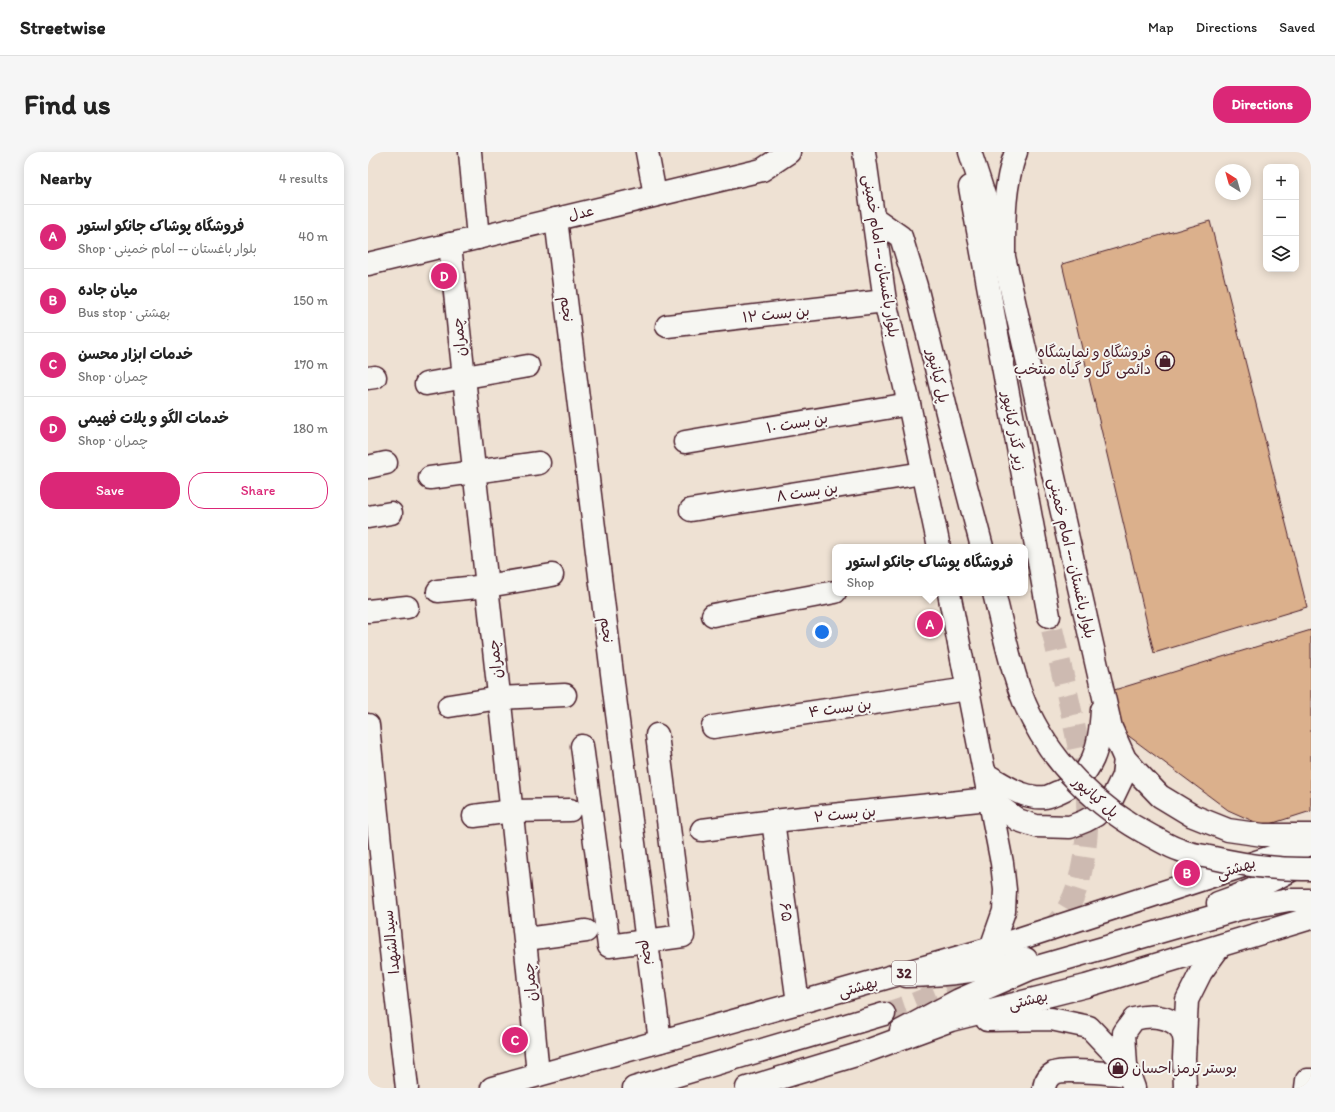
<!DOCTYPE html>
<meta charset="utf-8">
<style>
:root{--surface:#fff;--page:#f6f6f6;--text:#222;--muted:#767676;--line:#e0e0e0;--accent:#db2777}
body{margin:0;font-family:Itim,"Playpen Sans Arabic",sans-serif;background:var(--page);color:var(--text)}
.controls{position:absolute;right:12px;top:12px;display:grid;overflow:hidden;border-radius:8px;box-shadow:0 2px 10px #0003}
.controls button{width:36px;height:36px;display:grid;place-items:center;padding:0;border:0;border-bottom:1px solid var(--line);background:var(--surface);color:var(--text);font:20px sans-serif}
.compass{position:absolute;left:847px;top:12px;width:36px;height:36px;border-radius:50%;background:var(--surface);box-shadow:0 2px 10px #0003;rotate:323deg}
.you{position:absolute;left:454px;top:480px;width:14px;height:14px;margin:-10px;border:3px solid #fff;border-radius:50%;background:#1a73e8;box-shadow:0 0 0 6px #1a73e833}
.badge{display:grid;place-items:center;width:26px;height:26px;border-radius:50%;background:var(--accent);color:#fff;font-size:13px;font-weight:700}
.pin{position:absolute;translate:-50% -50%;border:2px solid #fff;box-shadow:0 1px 4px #0006}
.popup{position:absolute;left:464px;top:392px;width:196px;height:52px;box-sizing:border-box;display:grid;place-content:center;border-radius:8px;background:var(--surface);filter:drop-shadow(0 1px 3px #0005);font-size:13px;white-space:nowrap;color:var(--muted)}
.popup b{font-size:15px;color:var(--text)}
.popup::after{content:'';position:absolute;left:50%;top:100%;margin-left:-8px;border:8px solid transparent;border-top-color:var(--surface)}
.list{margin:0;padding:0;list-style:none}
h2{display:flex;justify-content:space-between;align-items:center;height:52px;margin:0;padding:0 16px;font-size:17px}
h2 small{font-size:13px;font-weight:400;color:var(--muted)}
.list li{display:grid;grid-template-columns:26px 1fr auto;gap:12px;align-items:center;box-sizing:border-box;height:64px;padding:0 16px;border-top:1px solid var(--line)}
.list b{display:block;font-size:15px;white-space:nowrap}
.list p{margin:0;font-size:13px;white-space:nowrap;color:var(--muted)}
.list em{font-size:13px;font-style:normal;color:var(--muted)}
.actions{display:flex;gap:8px;padding:12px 16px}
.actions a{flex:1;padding:9px 0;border:1px solid var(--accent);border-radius:16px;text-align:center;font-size:14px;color:var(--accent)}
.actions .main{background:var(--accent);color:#fff}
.icon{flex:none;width:22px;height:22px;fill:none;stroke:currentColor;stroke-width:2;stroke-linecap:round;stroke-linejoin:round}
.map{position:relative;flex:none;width:943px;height:936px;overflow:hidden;border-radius:16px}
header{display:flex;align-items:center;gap:24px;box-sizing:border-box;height:56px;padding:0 20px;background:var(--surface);border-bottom:1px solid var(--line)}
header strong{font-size:19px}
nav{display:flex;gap:22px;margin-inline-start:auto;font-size:14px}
.intro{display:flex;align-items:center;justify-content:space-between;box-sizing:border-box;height:96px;padding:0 24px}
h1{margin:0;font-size:28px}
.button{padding:10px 18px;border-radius:16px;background:var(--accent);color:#fff;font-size:14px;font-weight:700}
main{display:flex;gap:24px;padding:0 24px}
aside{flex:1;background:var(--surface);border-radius:16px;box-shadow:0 2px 10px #0003}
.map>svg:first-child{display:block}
.building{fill:#dbb08c;stroke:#4a1f2b}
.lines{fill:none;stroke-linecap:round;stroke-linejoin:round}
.major-tunnel{stroke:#cdbab1;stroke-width:22;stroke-dasharray:22 11;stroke-linecap:butt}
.minor-casing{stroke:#4a1f2b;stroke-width:25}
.major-casing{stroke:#4a1f2b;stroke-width:25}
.minor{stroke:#f6f6f2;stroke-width:22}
.major{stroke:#f6f6f2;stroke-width:22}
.major-bridge-casing{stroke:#4a1f2b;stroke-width:25;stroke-linecap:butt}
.major-bridge{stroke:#f6f6f2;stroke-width:22}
.labels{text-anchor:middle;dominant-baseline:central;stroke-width:4;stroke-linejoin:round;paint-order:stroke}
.shield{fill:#f6f6f2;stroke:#7e6067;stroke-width:1}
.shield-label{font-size:14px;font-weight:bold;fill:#4a1f2b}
.street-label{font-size:15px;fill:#4a1f2b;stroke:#f6f6f2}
.poi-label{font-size:15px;fill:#4a1f2b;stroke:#f6f6f2;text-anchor:end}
</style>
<header>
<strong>Streetwise</strong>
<nav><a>Map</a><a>Directions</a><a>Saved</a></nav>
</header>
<div class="intro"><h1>Find us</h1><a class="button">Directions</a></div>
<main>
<aside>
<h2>Nearby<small>4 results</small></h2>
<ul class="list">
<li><span class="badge">A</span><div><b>فروشگاه پوشاک جانکو استور</b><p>Shop · بلوار باغستان -- امام خمینی</p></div><em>40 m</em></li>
<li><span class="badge">B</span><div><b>میان جاده</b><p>Bus stop · بهشتى</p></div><em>150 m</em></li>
<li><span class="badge">C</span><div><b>خدمات ابزار محسن</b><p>Shop · چمران</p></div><em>170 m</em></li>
<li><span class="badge">D</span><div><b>خدمات الگو و پلات فهیمی</b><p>Shop · چمران</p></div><em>180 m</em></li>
</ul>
<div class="actions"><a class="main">Save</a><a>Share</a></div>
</aside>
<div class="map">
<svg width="943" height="936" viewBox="0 0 943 936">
<rect width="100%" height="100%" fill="#eee1d3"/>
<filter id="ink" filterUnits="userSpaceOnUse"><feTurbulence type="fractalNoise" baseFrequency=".025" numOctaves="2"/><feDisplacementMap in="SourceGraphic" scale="8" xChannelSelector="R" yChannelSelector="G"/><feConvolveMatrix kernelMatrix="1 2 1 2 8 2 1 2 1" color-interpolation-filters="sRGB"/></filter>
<g filter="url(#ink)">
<!-- building -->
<g class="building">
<polygon points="842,69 939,455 786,501 694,112"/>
<polygon points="943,478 943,659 896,674 860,658 754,579 743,539"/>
</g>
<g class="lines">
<!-- major-tunnel -->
<g class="major-tunnel">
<path d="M678,782C687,773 696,764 702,752C718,721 723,664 717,630C715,614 711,598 708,582C700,543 690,504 681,464"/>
<polyline points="516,862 543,853 594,832 621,817"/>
</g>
<defs>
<g id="minor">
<polyline points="102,0 110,86"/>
<polyline points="279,0 287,43"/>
<polyline points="188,67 248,554 292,889"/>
<path d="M82,92C110,369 145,645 170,923"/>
<path d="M636,100C636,66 636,32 648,0"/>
<polyline points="0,112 394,18 421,0"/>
<polyline points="299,174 517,149"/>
<polyline points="0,226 7,225"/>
<polyline points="58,232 160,214"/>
<polyline points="317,290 541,252"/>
<polyline points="0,315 18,311"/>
<polyline points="62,326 171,311"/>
<polyline points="323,358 555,321"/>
<polyline points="0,365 23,361"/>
<polyline points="70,439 119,434 184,423"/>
<polyline points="0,459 39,455"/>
<polyline points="345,463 467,440"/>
<polyline points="81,554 131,546 197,543"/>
<polyline points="0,573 22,790 39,936"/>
<polyline points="345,575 600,537"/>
<polyline points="214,594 241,794 315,784 289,583"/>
<polyline points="106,664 144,659 202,658"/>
<polyline points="405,669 430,851"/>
<polyline points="334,678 405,669 621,647 650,668 668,674 702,675 717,669 728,663 744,647 755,624 757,607"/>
<path d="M850,751C879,741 906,728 933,713"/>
<polyline points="158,787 218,779"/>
<path d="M538,824C581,823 616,819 658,807"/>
<polyline points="533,879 591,848 662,817 871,757 921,748 943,748"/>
<path d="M676,936C677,930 680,924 686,921C698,916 746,922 761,923"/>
<polyline points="938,936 939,928 943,928"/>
</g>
<g id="major">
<polyline points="496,0 517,149 541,252 571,395"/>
<polyline points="602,0 636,105 743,576 757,607 768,619 792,644 825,664 860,678 895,683 943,683"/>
<polyline points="602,35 681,464"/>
<polyline points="506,66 533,85 548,134 581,269 614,395"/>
<polyline points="581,441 634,711 637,738 636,759 623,796"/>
<path d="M617,622C628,628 644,639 655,642C661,644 671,646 677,645C681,645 687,641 691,640C726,625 732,593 734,558"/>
<polyline points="619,868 683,867 721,875 758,914 766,936"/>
<path d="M758,914L756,881L766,867C781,863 799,863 811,875C815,879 816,885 817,890"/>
<polyline points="124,936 430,851 623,796 943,692"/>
<polyline points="266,936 516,862"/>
<polyline points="379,936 488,903 583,868 718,834 943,766"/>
<polyline points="817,936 816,906 819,848 833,820 852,794"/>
</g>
</defs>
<!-- minor casing -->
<use href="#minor" class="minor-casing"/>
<!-- major casing -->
<use href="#major" class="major-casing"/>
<!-- minor -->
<use href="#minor" class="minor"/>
<!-- major -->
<use href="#major" class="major"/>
<defs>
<path id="major-bridge" d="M626,441C635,477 643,518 657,552C682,610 729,656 785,685C793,689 802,695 812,698C821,702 831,703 841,705C875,713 908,718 943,717"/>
</defs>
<!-- major-bridge casing -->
<use href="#major-bridge" class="major-bridge-casing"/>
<!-- major-bridge -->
<use href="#major-bridge" class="major-bridge"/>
</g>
</g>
<!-- icons -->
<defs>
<symbol id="shop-ring" viewBox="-11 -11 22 22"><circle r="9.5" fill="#f6f6f2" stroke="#4a1f2b" stroke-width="1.5"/><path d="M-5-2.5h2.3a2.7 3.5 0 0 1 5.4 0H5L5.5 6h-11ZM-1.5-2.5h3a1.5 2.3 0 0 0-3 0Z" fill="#4a1f2b"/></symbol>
</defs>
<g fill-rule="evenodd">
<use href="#shop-ring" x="786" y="198" width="22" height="22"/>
<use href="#shop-ring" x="739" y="905" width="22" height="22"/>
</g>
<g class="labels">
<!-- shield labels -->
<rect class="shield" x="524" y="809" width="24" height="24" rx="3"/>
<g class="shield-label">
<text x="536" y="821">32</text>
</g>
<!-- street labels -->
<g class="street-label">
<text transform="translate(213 61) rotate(-13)">عدل</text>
<text transform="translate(513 104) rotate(81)">بلوار باغستان -- امام خمینی</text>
<text transform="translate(199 157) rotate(83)">نجم</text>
<text transform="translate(408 162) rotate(-6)">بن بست ۱۲</text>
<text transform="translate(91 185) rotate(-96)">چمران</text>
<text transform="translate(570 224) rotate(77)">پل کیانپور</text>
<text transform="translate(429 271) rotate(-10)">بن بست ۱۰</text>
<text transform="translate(646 279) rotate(80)">زیر گذر کیانپور</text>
<text transform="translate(439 340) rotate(-9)">بن بست ۸</text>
<text transform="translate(704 406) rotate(77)">بلوار باغستان -- امام خمینی</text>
<text transform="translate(239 478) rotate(83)">نجم</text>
<text transform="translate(127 507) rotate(-96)">چمران</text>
<text transform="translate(472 556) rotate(-8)">بن بست ۴</text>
<text transform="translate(728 645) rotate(41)">پل کیانپور</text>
<text transform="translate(477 662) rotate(-6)">بن بست ۲</text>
<text transform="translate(868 716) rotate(-18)">بهشتى</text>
<text transform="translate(418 760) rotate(82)">۶۵</text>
<text transform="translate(23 790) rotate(-96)">سیدالشهدا</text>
<text transform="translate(280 800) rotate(82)">نجم</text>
<text transform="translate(162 830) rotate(-95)">چمران</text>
<text transform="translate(490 835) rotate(-16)">بهشتى</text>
<text transform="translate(660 848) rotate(-14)">بهشتی</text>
</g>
<!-- poi labels -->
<g class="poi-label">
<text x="783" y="200">فروشگاه و نمایشگاه<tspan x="783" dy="17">دائمی گل و گیاه منتخب</tspan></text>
<text x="764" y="916" text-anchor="start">بوستر ترمز احسان</text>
</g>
</g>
</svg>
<div class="controls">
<button>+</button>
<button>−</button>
<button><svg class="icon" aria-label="layers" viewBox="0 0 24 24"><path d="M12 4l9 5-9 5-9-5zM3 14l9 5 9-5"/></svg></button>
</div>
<svg class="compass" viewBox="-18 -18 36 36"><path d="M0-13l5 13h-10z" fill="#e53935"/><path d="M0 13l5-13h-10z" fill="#767676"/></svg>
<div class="you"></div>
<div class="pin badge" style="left:562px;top:472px">A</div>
<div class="popup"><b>فروشگاه پوشاک جانکو استور</b>Shop</div>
<div class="pin badge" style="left:819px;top:721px">B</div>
<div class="pin badge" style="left:147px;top:888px">C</div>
<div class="pin badge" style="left:76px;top:124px">D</div>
</div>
</main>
